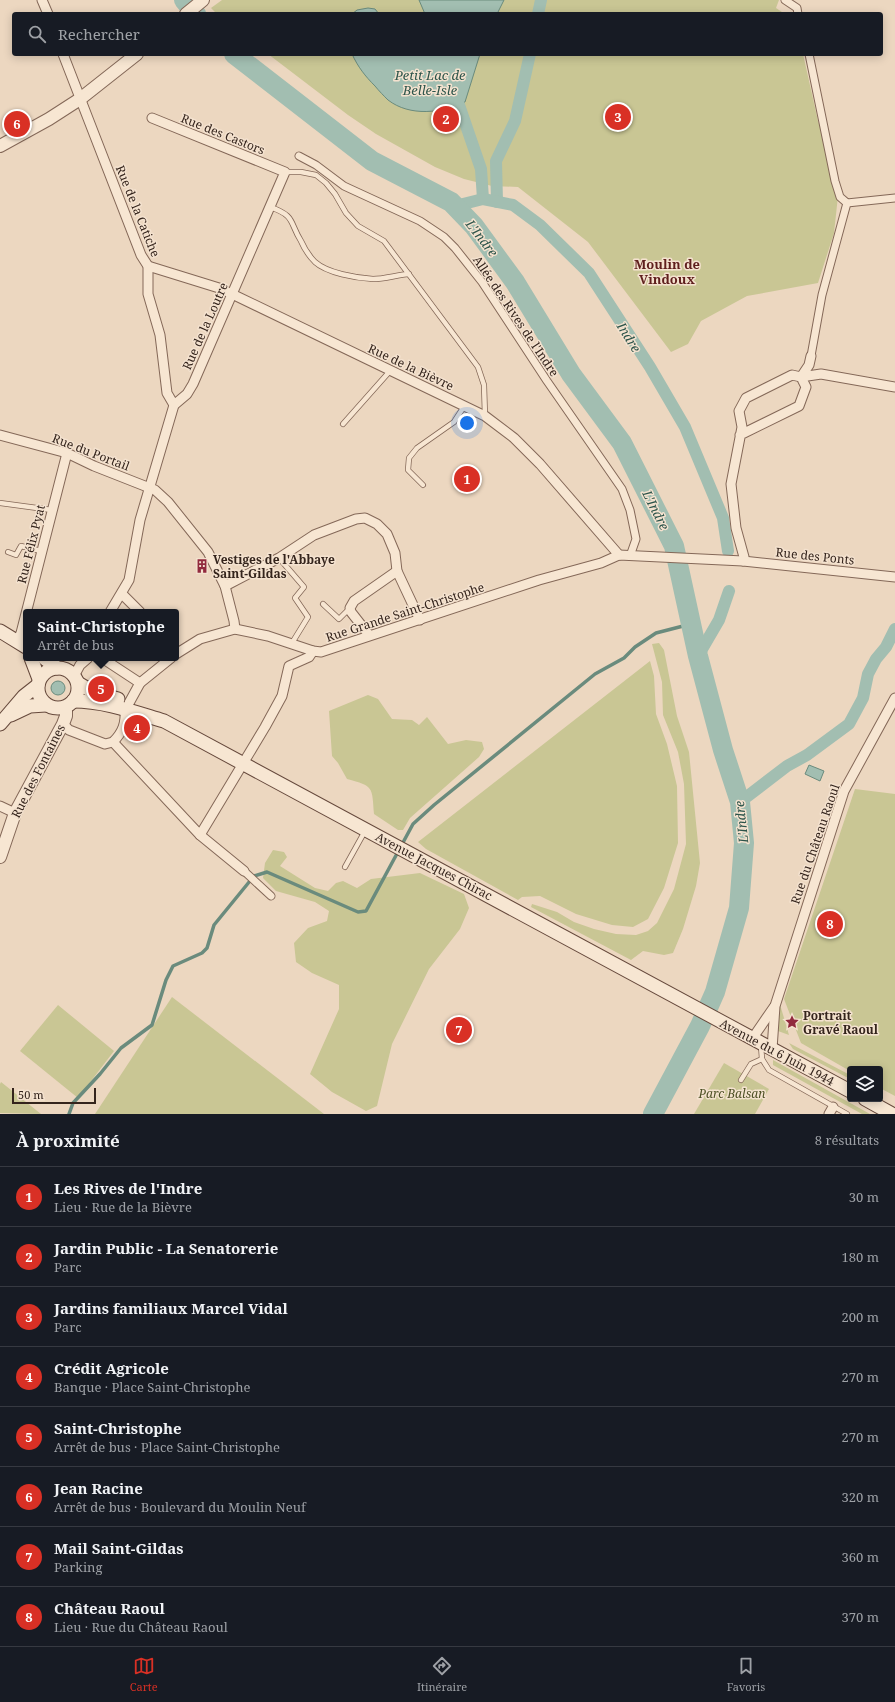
<!DOCTYPE html>
<html lang="fr">
<meta charset="utf-8">
<style>
:root{--surface:#171b24;--page:#242831;--text:#f1f3f6;--muted:#9ea1a6;--line:#363941;--accent:#d93025}
body{margin:0;font-family:"Noto Serif",serif;background:var(--page);color:var(--text)}
.controls{position:absolute;right:12px;bottom:12px;display:grid;overflow:hidden;border-radius:4px;box-shadow:0 2px 10px #0003}
.controls button{width:36px;height:36px;display:grid;place-items:center;padding:0;border:0;border-bottom:1px solid var(--line);background:var(--surface);color:var(--text);font:20px sans-serif}
.scale{position:absolute;left:12px;bottom:10px;width:84px;box-sizing:border-box;padding-left:4px;border:2px solid #34241c;border-top:0;font-size:11px;line-height:14px;white-space:nowrap;color:#34241c;-webkit-text-stroke:3px #f4e2cf;paint-order:stroke}
.you{position:absolute;left:467px;top:423px;width:14px;height:14px;margin:-10px;border:3px solid #fff;border-radius:50%;background:#1a73e8;box-shadow:0 0 0 6px #1a73e833}
.badge{display:grid;place-items:center;width:26px;height:26px;border-radius:50%;background:var(--accent);color:#fff;font-size:13px;font-weight:700}
.pin{position:absolute;translate:-50% -50%;border:2px solid #fff;box-shadow:0 1px 4px #0006}
.popup{position:absolute;left:23px;top:609px;width:156px;height:52px;box-sizing:border-box;display:grid;place-content:center;border-radius:4px;background:var(--surface);filter:drop-shadow(0 1px 3px #0005);font-size:13px;white-space:nowrap;color:var(--muted)}
.popup b{font-size:15px;color:var(--text)}
.popup::after{content:'';position:absolute;left:50%;top:100%;margin-left:-8px;border:8px solid transparent;border-top-color:var(--surface)}
.list{margin:0;padding:0;list-style:none}
h2{display:flex;justify-content:space-between;align-items:center;height:52px;margin:0;padding:0 16px;font-size:17px}
h2 small{font-size:13px;font-weight:400;color:var(--muted)}
.list li{display:grid;grid-template-columns:26px 1fr auto;gap:12px;align-items:center;box-sizing:border-box;height:60px;padding:0 16px;border-top:1px solid var(--line)}
.list b{display:block;font-size:15px;white-space:nowrap}
.list p{margin:0;font-size:13px;white-space:nowrap;color:var(--muted)}
.list em{font-size:13px;font-style:normal;color:var(--muted)}
.icon{flex:none;width:22px;height:22px;fill:none;stroke:currentColor;stroke-width:2;stroke-linecap:round;stroke-linejoin:round}
.map{position:relative;flex:none;width:895px;height:1114px;overflow:hidden}
.search{position:absolute;background:var(--surface);box-shadow:0 2px 10px #0003;left:12px;right:12px;top:12px;height:44px;display:flex;align-items:center;gap:10px;box-sizing:border-box;padding:0 14px;border-radius:4px;color:var(--muted);font-size:15px}
.sheet{height:532px;background:var(--surface)}
nav{display:flex;justify-content:space-around;align-items:center;box-sizing:border-box;height:56px;border-top:1px solid var(--line);background:var(--surface);font-size:11px;color:var(--muted)}
nav a{display:grid;justify-items:center;gap:2px}
nav .on{color:var(--accent)}
.map>svg:first-child{display:block}
.green{fill:#c9c694}
.water{fill:#a2beb1;stroke:#6a8b7d}
.lines{fill:none;stroke-linecap:round;stroke-linejoin:round}
.stream{stroke:#6a8b7d;stroke-width:3.5}
.canal{stroke:#a2beb1;stroke-width:12}
.river{stroke:#a2beb1;stroke-width:20}
.service-casing{stroke:#846858;stroke-width:6}
.pedestrian-casing{stroke:#846858;stroke-width:9}
.minor-casing{stroke:#846858;stroke-width:11}
.tertiary-casing{stroke:#846858;stroke-width:14}
.secondary-casing{stroke:#66493c;stroke-width:15}
.service{stroke:#f7e6d2;stroke-width:4.5}
.pedestrian{stroke:#f7e6d2;stroke-width:7}
.minor{stroke:#f7e6d2;stroke-width:9}
.tertiary{stroke:#f7e6d2;stroke-width:12}
.secondary{stroke:#f7e6d2;stroke-width:13}
.labels{text-anchor:middle;dominant-baseline:central;stroke-width:3;stroke-linejoin:round;paint-order:stroke}
.street-label{font-size:12px;fill:#34241c;stroke:#f4e2cf}
.poi-label{font-size:12px;font-weight:bold;fill:#34241c;stroke:#f4e2cf;text-anchor:start}
.park-label{font-size:12px;font-style:italic;fill:#4d5024;stroke:#f4e2cf}
.water-label{font-size:13px;font-style:italic;fill:#2c544a;stroke:#f4e2cf}
.neighbourhood-label{font-size:13px;font-weight:bold;fill:#5f1f1d;stroke:#f4e2cf}
</style>
<div class="map">
<svg width="895" height="1114" viewBox="0 0 895 1114">
<rect width="100%" height="100%" fill="#ecd7c0"/>
<!-- green -->
<g class="green">
<polygon points="222,0 779,0 776,8 785,14 217,14 211,8"/>
<polygon points="268,54 803,54 818,121 835,163 838,196 834,233 818,283 747,296 701,321 688,344 671,352 588,242 518,187 492,186 464,179 435,167 376,134 348,115"/>
<polygon points="659,643 664,650 677,716 689,752 700,863 696,886 683,929 673,953 664,955 643,951 631,960 531,907 532,904 557,912 574,922 594,929 616,934 636,935 648,931 657,923 674,889 686,844 684,784 678,752 663,715 662,682 652,644"/>
<polygon points="650,661 654,676 656,714 667,744 677,786 678,843 664,888 648,919 633,927 612,925 576,914 540,896 522,897 518,900 426,849 418,842"/>
<path d="M368,695L378,699L392,719L412,720L419,725L427,717L448,744L466,740L482,742L484,749L479,757L410,818L403,830H398L374,814C372,787 374,786 347,779L338,763L332,756L329,711Z"/>
<polygon points="855,789 895,794 895,1096 880,1088 880,1069 850,1069 850,1071 801,1043 784,999"/>
<polygon points="273,850 284,852 287,857 280,866 315,888 328,891 336,883 343,881 357,888 371,879 420,873 464,894 469,908 460,929 429,969 392,1044 377,1106 366,1111 332,1092 310,1074 339,1009 339,985 312,973 296,962 294,943 308,928 327,921 329,911 315,902 276,891 263,878 265,863"/>
<polygon points="172,997 324,1114 95,1114"/>
<polygon points="779,1001 789,1035 778,1031"/>
<polygon points="58,1005 114,1051 78,1098 20,1051"/>
<polygon points="789,1043 850,1075 850,1079 793,1049"/>
<polygon points="773,1060 870,1114 862,1114 773,1065"/>
<polygon points="724,1063 769,1089 755,1114 694,1114"/>
<polygon points="1,1082 41,1114 0,1113 0,1084"/>
</g>
<!-- water -->
<g class="water">
<polygon points="419,0 504,0 497,14 425,14"/>
<polygon points="368,8 375,9 379,14 352,14 357,10"/>
<path d="M352,54H480L465,102C442,113 410,117 388,100C384,96 379,91 375,86C365,76 358,67 352,54Z"/>
<circle cx="58" cy="688" r="7"/>
<polygon points="809,765 824,771 820,781 805,774"/>
</g>
<g class="lines">
<!-- stream -->
<polyline class="stream" points="69,1114 73,1103 100,1074 121,1048 152,1025 166,980 173,966 202,953 207,948 214,925 254,876 267,872 358,912 366,911 413,824 434,805 595,674 624,658 635,647 656,633 691,624"/>
<!-- canal -->
<g class="canal">
<polyline points="538,14 541,0"/>
<polyline points="459,105 481,169 483,199"/>
<polyline points="497,202 496,161 515,121 530,54"/>
<polyline points="455,206 483,199 513,205 540,225 589,273 650,367 685,427 723,518 728,551"/>
<polyline points="698,656 719,620 729,591"/>
<polyline points="740,802 787,766 807,755 849,724 863,698 868,674 876,659 886,647 895,629"/>
</g>
<!-- river -->
<g class="river">
<polyline points="184,0 196,14"/>
<polyline points="234,54 372,161 451,202 474,226 515,282 571,374 622,443 674,546 698,656 723,750 740,802 744,843 739,908 715,992 700,1026 653,1114"/>
</g>
<defs>
<g id="service">
<polyline points="285,172 301,172 316,175 326,183 335,194 346,213 358,226 384,241 478,367 484,385 485,416"/>
<path d="M270,207C296,216 289,222 301,241C304,248 309,256 315,262C327,273 356,278 373,279C384,279 397,275 409,274"/>
<polyline points="343,424 390,371"/>
<polyline points="423,485 408,470 409,458 417,448 454,422 465,405"/>
<polyline points="0,503 52,510"/>
<polyline points="8,552 16,555 21,546 41,551"/>
<polyline points="279,558 304,587 295,598 308,617 292,643"/>
<polyline points="323,604 339,619 350,608"/>
<polyline points="345,867 365,831"/>
<polyline points="761,1046 762,1059 769,1070 847,1114"/>
<polyline points="741,1080 751,1064 762,1059"/>
</g>
<g id="pedestrian">
<polyline points="785,0 797,8 798,14"/>
<polyline points="809,54 835,181 840,197 847,203 895,198"/>
<polyline points="299,156 316,165 344,186 420,221 444,237 455,248 482,282 547,381 622,489 630,510 636,539 630,556"/>
<polyline points="811,356 822,295 847,203"/>
<polyline points="244,871 271,896"/>
</g>
<g id="minor">
<polyline points="42,0 48,14"/>
<polyline points="63,54 141,255 148,266 148,294 160,335 167,393 174,405"/>
<polyline points="148,266 219,288 232,294 485,416 514,438 540,464 619,555"/>
<polyline points="811,356 809,365 801,377 821,374 895,387"/>
<polyline points="0,435 67,453 94,466 155,490 168,502 208,552 225,586 234,621 235,629"/>
<polyline points="740,435 799,406 806,387 801,377 792,375 746,398 739,411 742,427 731,484 736,528 744,557 743,561"/>
<polyline points="225,586 279,558 314,535 356,519 365,518 377,524 387,534 395,553 397,571 420,620"/>
<polyline points="122,594 140,612"/>
<polyline points="110,612 129,580 140,520 174,405 187,394 193,384 285,172 152,118"/>
<polyline points="369,635 351,612 350,608 354,601 397,571"/>
<polyline points="17,641 21,633 67,453"/>
<polyline points="176,654 200,639 235,629 268,636 313,651 321,652 539,580 601,563 619,555 743,561 895,577"/>
<polyline points="102,658 140,683"/>
<polyline points="74,676 80,665 88,658"/>
<polyline points="129,703 140,683 171,658"/>
<path d="M63,724L69,730L105,744L113,742C123,732 126,723 125,709"/>
<polyline points="113,742 200,835 244,871"/>
<polyline points="0,806 15,813"/>
<polyline points="200,835 265,727 282,696 289,666 309,657 313,651"/>
<polyline points="752,1039 774,1007"/>
<polyline points="772,1049 775,1006 844,791 895,698"/>
<polyline points="829,1114 833,1107"/>
</g>
<g id="tertiary">
<polyline points="186,14 203,0"/>
<polyline points="0,146 49,119 80,99 137,54"/>
<polyline points="0,857 15,813 63,724 66,716 66,707"/>
</g>
<g id="secondary">
<polyline points="0,631 26,647"/>
<polyline points="31,658 39,679"/>
<polyline points="44,658 57,668"/>
<circle cx="58" cy="688" r="20"/>
<polyline points="78,683 93,692 118,699"/>
<path d="M73,701C105,701 134,712 164,721L850,1091"/>
<polyline points="11,715 30,706 46,705"/>
<polyline points="0,724 24,696 38,685"/>
<polyline points="865,1099 892,1114"/>
</g>
</defs>
<!-- service casing -->
<use href="#service" class="service-casing"/>
<!-- pedestrian casing -->
<use href="#pedestrian" class="pedestrian-casing"/>
<!-- minor casing -->
<use href="#minor" class="minor-casing"/>
<!-- tertiary casing -->
<use href="#tertiary" class="tertiary-casing"/>
<!-- secondary casing -->
<use href="#secondary" class="secondary-casing"/>
<!-- service -->
<use href="#service" class="service"/>
<!-- pedestrian -->
<use href="#pedestrian" class="pedestrian"/>
<!-- minor -->
<use href="#minor" class="minor"/>
<!-- tertiary -->
<use href="#tertiary" class="tertiary"/>
<!-- secondary -->
<use href="#secondary" class="secondary"/>
</g>
<!-- icons -->
<defs>
<symbol id="building-bare" viewBox="-9 -9 18 18"><path d="M-4-6H4V6H1V3H-1V6H-4ZM-2.5-4.3h1.7v1.8h-1.7ZM.8-4.3h1.7v1.8H.8ZM-2.5-1h1.7V.8h-1.7ZM.8-1h1.7V.8H.8Z" fill="#912a3e" stroke="#f4e2cf" stroke-width="2.5" paint-order="stroke"/></symbol>
<symbol id="sight-bare" viewBox="-9 -9 18 18"><path d="M0-6L1.8-2.2L6-1.7L2.9 1.2L3.7 5.4L0 3.3L-3.7 5.4L-2.9 1.2L-6-1.7L-1.8-2.2Z" fill="#912a3e" stroke="#f4e2cf" stroke-width="2.5" paint-order="stroke"/></symbol>
</defs>
<g fill-rule="evenodd">
<use href="#building-bare" x="192" y="556" width="20" height="20"/>
<use href="#sight-bare" x="782" y="1012" width="20" height="20"/>
</g>
<g class="labels">
<!-- street labels -->
<g class="street-label">
<text transform="translate(223 134) rotate(22)">Rue des Castors</text>
<text transform="translate(138 211) rotate(68)">Rue de la Catiche</text>
<text transform="translate(516 316) rotate(56)">Allée des Rives de l'Indre</text>
<text transform="translate(205 326) rotate(-66)">Rue de la Loutre</text>
<text transform="translate(411 367) rotate(25)">Rue de la Bièvre</text>
<text transform="translate(91 452) rotate(21)">Rue du Portail</text>
<text transform="translate(31 544) rotate(-76)">Rue Félix Pyat</text>
<text transform="translate(815 556) rotate(6)">Rue des Ponts</text>
<text transform="translate(405 612) rotate(-18)">Rue Grande Saint-Christophe</text>
<text transform="translate(38 771) rotate(-63)">Rue des Fontaines</text>
<text transform="translate(815 844) rotate(-71)">Rue du Château Raoul</text>
<text transform="translate(434 866) rotate(28)">Avenue Jacques Chirac</text>
<text transform="translate(777 1052) rotate(28)">Avenue du 6 Juin 1944</text>
</g>
<!-- poi labels -->
<g class="poi-label">
<text x="213" y="559">Vestiges de l'Abbaye<tspan x="213" dy="14">Saint-Gildas</tspan></text>
<text x="803" y="1015">Portrait<tspan x="803" dy="14">Gravé Raoul</tspan></text>
</g>
<!-- park labels -->
<g class="park-label">
<text x="732" y="1093">Parc Balsan</text>
</g>
<!-- water labels -->
<g class="water-label">
<text x="430" y="75">Petit Lac de<tspan x="430" dy="15">Belle-Isle</tspan></text>
<text transform="translate(482 238) rotate(52)">L'Indre</text>
<text transform="translate(629 337) rotate(58)">Indre</text>
<text transform="translate(656 510) rotate(63)">L'Indre</text>
<text transform="translate(741 822) rotate(-96)">L'Indre</text>
</g>
<!-- neighbourhood labels -->
<g class="neighbourhood-label">
<text x="667" y="264">Moulin de<tspan x="667" dy="15">Vindoux</tspan></text>
</g>
</g>
</svg>
<div class="controls">
<button><svg class="icon" aria-label="layers" viewBox="0 0 24 24"><path d="M12 4l9 5-9 5-9-5zM3 14l9 5 9-5"/></svg></button>
</div>
<div class="scale">50 m</div>
<div class="you"></div>
<div class="pin badge" style="left:467px;top:479px">1</div>
<div class="pin badge" style="left:446px;top:119px">2</div>
<div class="pin badge" style="left:618px;top:117px">3</div>
<div class="pin badge" style="left:137px;top:728px">4</div>
<div class="pin badge" style="left:101px;top:689px">5</div>
<div class="popup"><b>Saint-Christophe</b>Arrêt de bus</div>
<div class="pin badge" style="left:17px;top:124px">6</div>
<div class="pin badge" style="left:459px;top:1030px">7</div>
<div class="pin badge" style="left:830px;top:924px">8</div>
<div class="search"><svg class="icon" aria-label="search" viewBox="0 0 24 24"><circle cx="10" cy="10" r="6"/><path d="M15 15l6 6"/></svg>Rechercher</div>
</div>
<section class="sheet">
<h2>À proximité<small>8 résultats</small></h2>
<ul class="list">
<li><span class="badge">1</span><div><b>Les Rives de l'Indre</b><p>Lieu · Rue de la Bièvre</p></div><em>30 m</em></li>
<li><span class="badge">2</span><div><b>Jardin Public - La Senatorerie</b><p>Parc</p></div><em>180 m</em></li>
<li><span class="badge">3</span><div><b>Jardins familiaux Marcel Vidal</b><p>Parc</p></div><em>200 m</em></li>
<li><span class="badge">4</span><div><b>Crédit Agricole</b><p>Banque · Place Saint-Christophe</p></div><em>270 m</em></li>
<li><span class="badge">5</span><div><b>Saint-Christophe</b><p>Arrêt de bus · Place Saint-Christophe</p></div><em>270 m</em></li>
<li><span class="badge">6</span><div><b>Jean Racine</b><p>Arrêt de bus · Boulevard du Moulin Neuf</p></div><em>320 m</em></li>
<li><span class="badge">7</span><div><b>Mail Saint-Gildas</b><p>Parking</p></div><em>360 m</em></li>
<li><span class="badge">8</span><div><b>Château Raoul</b><p>Lieu · Rue du Château Raoul</p></div><em>370 m</em></li>
</ul>
</section>
<nav>
<a class="on"><svg class="icon" aria-label="map" viewBox="0 0 24 24"><path d="M3 6l6-2 6 2 6-2v14l-6 2-6-2-6 2zM9 4v14M15 6v14"/></svg>Carte</a>
<a><svg class="icon" aria-label="directions" viewBox="0 0 24 24"><path d="M12 3l9 9-9 9-9-9zM9 14v-3h6M13 9l2 2-2 2"/></svg>Itinéraire</a>
<a><svg class="icon" aria-label="saved" viewBox="0 0 24 24"><path d="M7 4h10v16l-5-4-5 4z"/></svg>Favoris</a>
</nav>
